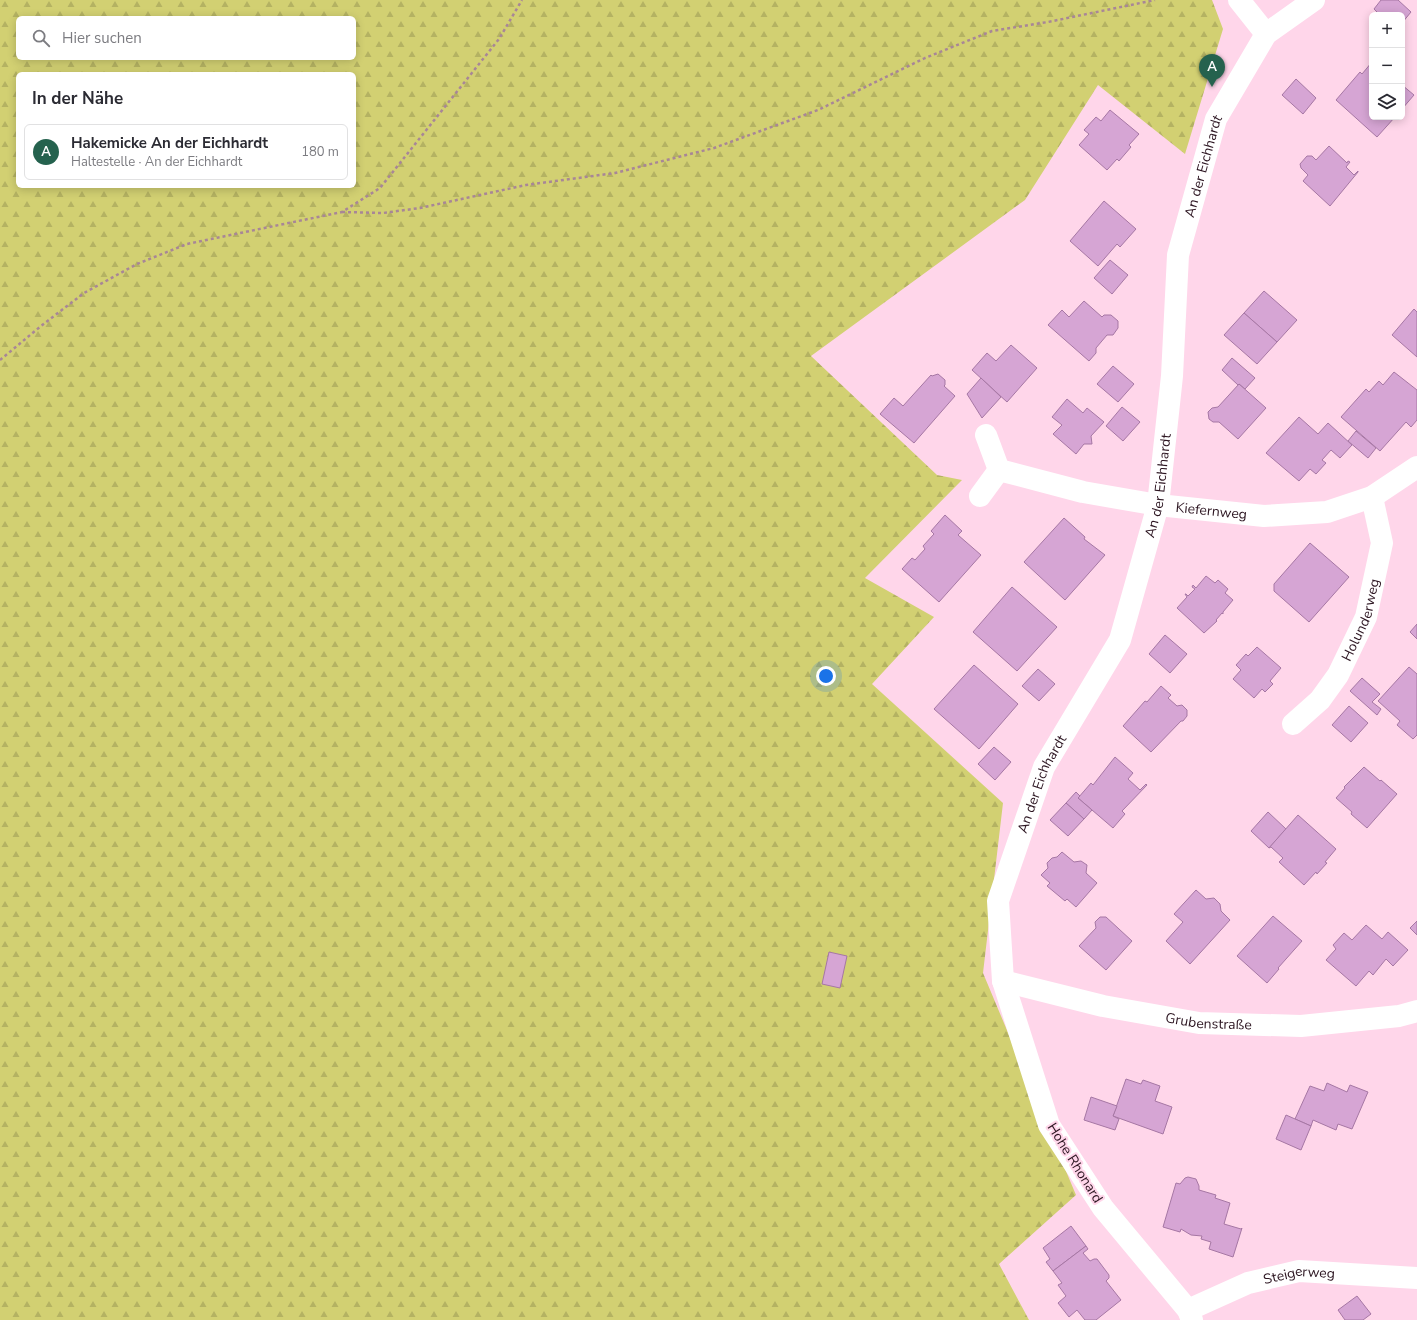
<!DOCTYPE html>
<html lang="de">
<meta charset="utf-8">
<style>
:root{--surface:#fff;--page:#f7f7f7;--text:#2b2b33;--muted:#7c7c81;--line:#e1e1e2;--accent:#25624e}
body{margin:0;font-family:"Nunito Sans",sans-serif;background:var(--page);color:var(--text)}
.controls{position:absolute;right:12px;top:12px;display:grid;overflow:hidden;border-radius:6px;box-shadow:0 2px 10px #0003}
.controls button{width:36px;height:36px;display:grid;place-items:center;padding:0;border:0;border-bottom:1px solid var(--line);background:var(--surface);color:var(--text);font:20px sans-serif}
.you{position:absolute;left:826px;top:676px;width:14px;height:14px;margin:-10px;border:3px solid #fff;border-radius:50%;background:#1a73e8;box-shadow:0 0 0 6px #1a73e833}
.badge{display:grid;place-items:center;width:26px;height:26px;border-radius:50%;background:var(--accent);color:#fff;font-size:13px;font-weight:700}
.pin{position:absolute;translate:-50% -33px;filter:drop-shadow(0 1px 2px #0008)}
.pin::after{content:'';position:absolute;top:21px;width:14px;height:12px;background:inherit;clip-path:polygon(0 0,100% 0,50% 100%)}
.list{margin:0;padding:0;list-style:none}
h2{display:flex;justify-content:space-between;align-items:center;height:52px;margin:0;padding:0 16px;font-size:17px}
h2 small{font-size:13px;font-weight:400;color:var(--muted)}
.list li{display:grid;grid-template-columns:26px 1fr auto;gap:12px;align-items:center;box-sizing:border-box;height:56px;margin:0 8px 8px;padding:0 8px;border:1px solid var(--line);border-radius:6px}
.list b{display:block;font-size:15px;white-space:nowrap}
.list p{margin:0;font-size:13px;white-space:nowrap;color:var(--muted)}
.list em{font-size:13px;font-style:normal;color:var(--muted)}
.icon{flex:none;width:22px;height:22px;fill:none;stroke:currentColor;stroke-width:2;stroke-linecap:round;stroke-linejoin:round}
.map{position:relative;flex:none;width:1417px;height:1320px;overflow:hidden}
.search{position:absolute;background:var(--surface);box-shadow:0 2px 10px #0003;left:16px;top:16px;width:340px;height:44px;display:flex;align-items:center;gap:10px;box-sizing:border-box;padding:0 14px;border-radius:6px;color:var(--muted);font-size:15px}
.panel{position:absolute;background:var(--surface);box-shadow:0 2px 10px #0003;left:16px;top:72px;width:340px;height:116px;border-radius:6px}
.map>svg:first-child{display:block}
.forest{fill:url(#forest-firs);fill-rule:evenodd}
.building{fill:#d6a5d4;stroke:#a677a4}
.lines{fill:none;stroke-linecap:round;stroke-linejoin:round}
.path{stroke:#a88697;stroke-width:2.5;stroke-dasharray:3 3;stroke-linecap:butt}
.street{stroke:#fff;stroke-width:22}
.labels{text-anchor:middle;dominant-baseline:central;stroke-width:4;stroke-linejoin:round;paint-order:stroke}
.street-label{font-size:14px;fill:#2c1521;stroke:#ffd6ea}
</style>
<div class="map">
<svg width="1417" height="1320" viewBox="0 0 1417 1320">
<defs>
<pattern id="forest-firs" width="22" height="20" patternUnits="userSpaceOnUse"><rect width="22" height="20" fill="#d2d072"/><path d="M5 1l3.5 6h-7zM16 11l3.5 6h-7z" fill="#b4b262"/></pattern>
</defs>
<rect width="100%" height="100%" fill="#ffd6ea"/>
<!-- forest -->
<path class="forest" d="M0,0H1212L1223,29L1185,154L1098,85L1025,200L811,356L937,475L962,480L865,578L934,617L872,684L1003,803L983,973L1076,1195L999,1264L1029,1320H0ZM18,18H354V58H18ZM18,74H354V186H18Z"/>
<!-- building -->
<g class="building">
<polygon points="1381,0 1398,0 1411,12 1402,23 1402,15 1380,15 1374,9"/>
<polygon points="1372,62 1372,117 1395,117 1377,137 1336,100 1360,72 1362,74"/>
<polygon points="1296,79 1316,98 1303,114 1282,95"/>
<polygon points="1402,85 1414,95 1402,109"/>
<polygon points="1110,110 1139,134 1129,145 1131,147 1119,161 1117,159 1107,170 1079,145 1089,134 1084,130 1096,117 1101,121"/>
<polygon points="1329,146 1347,163 1348,161 1350,162 1346,167 1354,175 1358,171 1358,172 1330,206 1303,181 1308,175 1301,168 1300,164 1307,156 1312,156 1316,160"/>
<polygon points="1104,201 1136,229 1120,247 1117,244 1098,266 1070,241"/>
<polygon points="1110,260 1128,275 1112,294 1094,278"/>
<polygon points="1264,291 1297,320 1277,342 1244,313"/>
<polygon points="1084,301 1102,317 1104,315 1111,315 1118,321 1118,328 1113,335 1107,335 1096,348 1096,353 1089,361 1048,325 1062,310 1069,317"/>
<polygon points="1414,309 1417,312 1417,357 1392,335"/>
<polygon points="1244,313 1277,342 1257,364 1224,335"/>
<polygon points="1011,345 1037,368 1007,402 972,370 987,353 996,361"/>
<polygon points="1232,358 1255,378 1245,389 1239,384 1238,385 1222,370"/>
<polygon points="1113,366 1134,384 1118,402 1097,384"/>
<polygon points="1394,372 1417,390 1417,420 1411,427 1406,422 1380,451 1341,417 1366,389 1369,392 1379,381 1383,385"/>
<polygon points="938,374 945,380 945,385 944,386 955,396 914,443 880,414 894,398 903,406 931,375 932,376"/>
<polygon points="981,378 1001,397 982,418 967,394"/>
<polygon points="1239,384 1266,408 1238,439 1219,422 1213,422 1209,419 1208,412 1212,408 1218,407"/>
<polygon points="1067,399 1083,413 1087,408 1104,422 1091,436 1092,444 1084,444 1076,454 1053,434 1062,425 1052,417"/>
<polygon points="1122,407 1140,422 1123,441 1106,426"/>
<polygon points="1299,417 1318,434 1328,423 1352,445 1340,458 1331,450 1322,460 1326,463 1316,474 1310,469 1299,481 1266,453"/>
<polygon points="1356,431 1376,448 1368,458 1348,441"/>
<polygon points="945,515 962,531 958,535 981,555 939,602 902,569 912,558 915,560 925,549 923,546 934,534 931,531"/>
<polygon points="1064,518 1085,537 1084,539 1105,555 1065,600 1024,562"/>
<polygon points="1310,543 1349,577 1309,622 1274,591 1274,584"/>
<polygon points="1206,576 1215,583 1218,580 1228,589 1225,593 1233,600 1223,612 1223,614 1222,613 1216,620 1217,621 1204,633 1177,608 1187,597 1185,594 1186,594 1188,596 1195,589 1192,587 1193,585 1196,588"/>
<polygon points="1012,587 1057,627 1017,671 973,632"/>
<polygon points="1417,624 1417,639 1410,632"/>
<polygon points="1165,635 1187,654 1170,673 1149,654"/>
<polygon points="1257,647 1281,668 1270,681 1273,684 1265,692 1262,689 1254,698 1233,679 1241,670 1236,665 1246,654 1248,656"/>
<polygon points="974,665 1018,704 979,749 934,709"/>
<polygon points="1409,667 1417,674 1417,735 1413,739 1397,725 1400,721 1378,701"/>
<polygon points="1038,669 1055,684 1039,701 1022,686"/>
<polygon points="1362,678 1380,694 1372,702 1381,709 1377,715 1350,691"/>
<polygon points="1161,686 1171,695 1168,698 1177,706 1182,705 1187,710 1187,716 1183,721 1181,721 1151,752 1123,726 1145,701 1147,702"/>
<polygon points="1349,706 1368,723 1351,742 1332,725"/>
<polygon points="994,747 1011,762 995,780 978,764"/>
<polygon points="1115,757 1133,773 1128,779 1140,790 1146,784 1147,785 1122,811 1125,814 1113,828 1078,798 1091,783 1093,785"/>
<polygon points="1364,767 1380,781 1381,780 1397,794 1367,828 1351,814 1352,812 1336,798 1345,788 1344,787"/>
<polygon points="1076,792 1080,796 1078,798 1092,810 1084,819 1066,803"/>
<polygon points="1066,803 1084,819 1068,836 1050,820"/>
<polygon points="1268,812 1286,829 1269,848 1251,831"/>
<polygon points="1298,815 1336,849 1325,862 1327,863 1317,874 1316,872 1304,885 1279,862 1283,858 1271,847 1269,848"/>
<polygon points="1062,852 1074,862 1081,861 1087,865 1086,873 1097,883 1076,907 1067,899 1065,901 1047,886 1050,883 1041,875 1048,868 1047,863 1052,858 1057,857"/>
<polygon points="1196,890 1206,899 1214,898 1220,904 1221,911 1230,920 1190,964 1166,941 1183,922 1174,914"/>
<polygon points="1273,916 1302,941 1278,968 1279,969 1267,983 1237,956"/>
<polygon points="1100,917 1106,917 1132,941 1106,970 1079,946 1096,928 1095,922"/>
<polygon points="1417,921 1417,935 1410,928"/>
<polygon points="1366,925 1382,939 1388,932 1408,950 1393,966 1386,959 1373,975 1369,971 1356,986 1326,960 1336,949 1333,945 1344,933 1352,940"/>
<polygon points="829,952 847,956 840,988 822,984"/>
<polygon points="1126,1079 1141,1084 1143,1080 1160,1086 1155,1101 1172,1107 1163,1134 1113,1116"/>
<polygon points="1327,1083 1347,1092 1350,1085 1368,1092 1352,1129 1338,1124 1336,1130 1313,1120 1311,1126 1295,1119 1310,1086 1324,1091"/>
<polygon points="1091,1097 1117,1106 1113,1116 1119,1119 1115,1130 1084,1120"/>
<polygon points="1286,1115 1311,1126 1301,1150 1276,1139"/>
<polygon points="1188,1177 1196,1179 1199,1186 1199,1190 1216,1195 1215,1198 1230,1203 1224,1224 1241,1229 1242,1228 1233,1257 1209,1249 1211,1242 1201,1239 1202,1236 1191,1235 1181,1229 1180,1232 1163,1227 1176,1183 1180,1184 1185,1178"/>
<polygon points="1071,1226 1086,1246 1053,1271 1046,1262 1050,1259 1043,1248"/>
<polygon points="1086,1246 1088,1249 1083,1253 1090,1261 1094,1259 1097,1259 1109,1275 1109,1278 1106,1281 1121,1300 1096,1320 1085,1320 1077,1310 1069,1317 1058,1303 1066,1296 1058,1285 1062,1283 1053,1271"/>
<polygon points="1357,1296 1371,1314 1363,1320 1345,1320 1338,1310"/>
</g>
<g class="lines">
<!-- path -->
<g class="path">
<polyline points="342,212 383,213 420,208 526,185 615,173 714,148 818,110 925,58 992,31 1048,22 1155,0"/>
<polyline points="0,360 41,326 84,293 137,264 187,244 342,212 380,188 499,39 522,0"/>
</g>
<!-- street -->
<g class="street">
<polyline points="1239,0 1266,34"/>
<path id="s1" d="M986,435L999,470L1083,492L1158,505L1264,516L1327,512L1372,497L1417,467"/>
<polyline points="980,496 999,470"/>
<path id="s2" d="M1293,724L1320,700L1338,675L1366,617L1382,543L1372,497"/>
<path id="s3" d="M1003,981L1103,1006L1199,1023L1301,1026L1399,1016L1417,1011"/>
<path id="s4" d="M1188,1310L1248,1283L1299,1271L1417,1278"/>
<path id="s5" d="M1192,1320L1188,1310L1103,1208L1049,1125L1003,981L998,901L1044,767L1120,640L1158,505L1172,376L1178,255L1216,119L1266,34L1314,0"/>
</g>
</g>
<g class="labels">
<!-- street labels -->
<g class="street-label">
<text stroke="none"><textPath href="#s5" startOffset="1247">An der Eichhardt</textPath></text>
<text stroke="none"><textPath href="#s5" startOffset="923">An der Eichhardt</textPath></text>
<text stroke="none"><textPath href="#s1" startOffset="254">Kiefernweg</textPath></text>
<text stroke="none"><textPath href="#s2" startOffset="127">Holunderweg</textPath></text>
<text stroke="none"><textPath href="#s5" startOffset="599">An der Eichhardt</textPath></text>
<text stroke="none"><textPath href="#s3" startOffset="210">Grubenstraße</textPath></text>
<text transform="translate(1075 1163) rotate(58)">Hohe Rhonard</text>
<text stroke="none"><textPath href="#s4" startOffset="118">Steigerweg</textPath></text>
</g>
</g>
</svg>
<div class="controls">
<button>+</button>
<button>−</button>
<button><svg class="icon" aria-label="layers" viewBox="0 0 24 24"><path d="M12 4l9 5-9 5-9-5zM3 14l9 5 9-5"/></svg></button>
</div>
<div class="you"></div>
<div class="pin badge" style="left:1212px;top:87px">A</div>
<div class="search"><svg class="icon" aria-label="search" viewBox="0 0 24 24"><circle cx="10" cy="10" r="6"/><path d="M15 15l6 6"/></svg>Hier suchen</div>
<section class="panel">
<h2>In der Nähe<small></small></h2>
<ul class="list">
<li><span class="badge">A</span><div><b>Hakemicke An der Eichhardt</b><p>Haltestelle · An der Eichhardt</p></div><em>180 m</em></li>
</ul>
</section>
</div>
